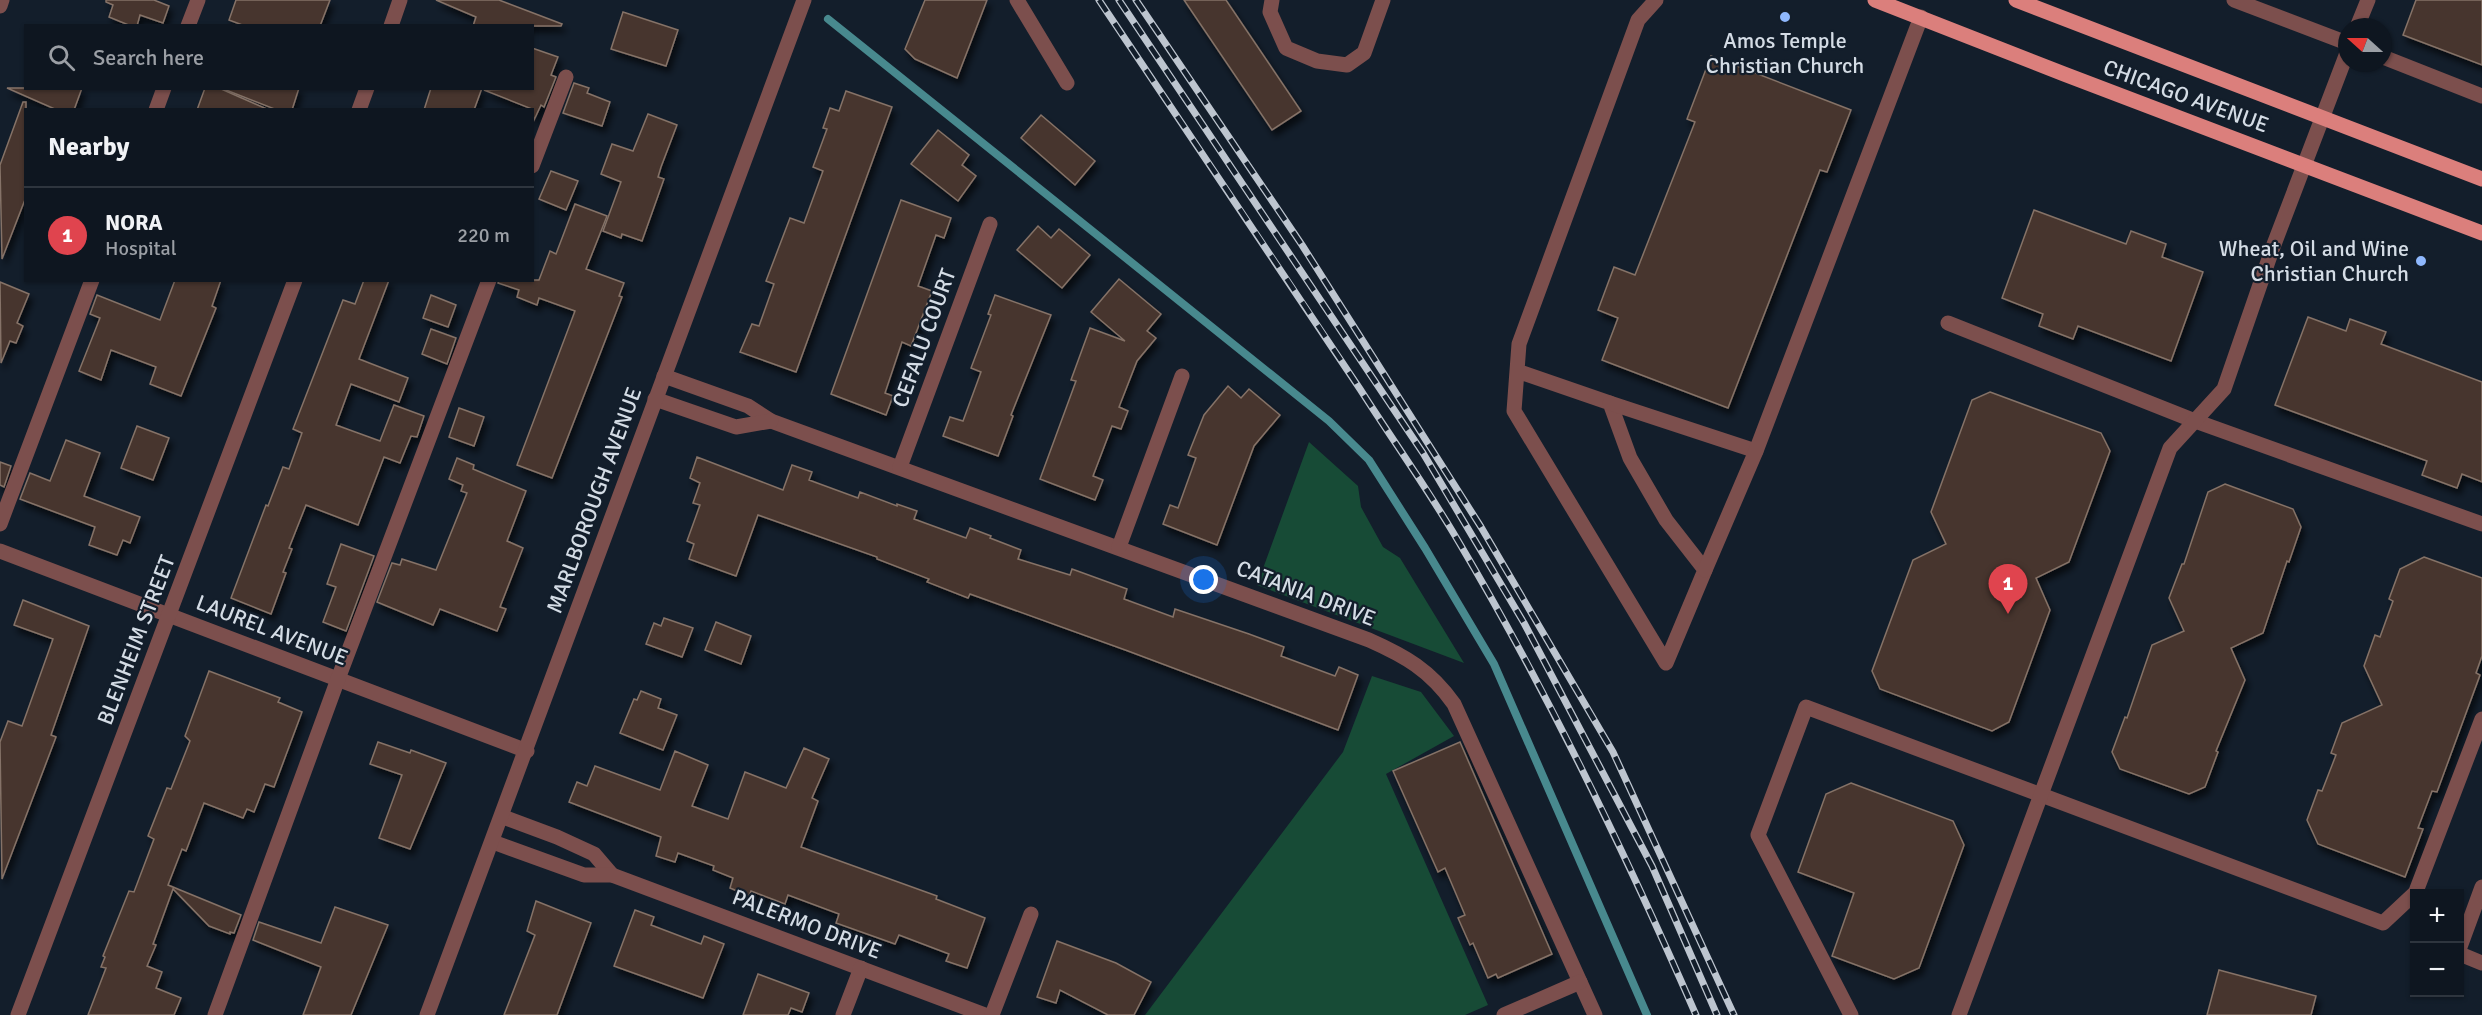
<!DOCTYPE html>
<meta charset="utf-8">
<style>
:root{--surface:#0e1620;--page:#171f29;--text:#f1f3f6;--muted:#9b9fa5;--line:#2e353e;--accent:#1a73e8}
body{margin:0;font-family:Signika,sans-serif;background:var(--page);color:var(--text)}
.controls{position:absolute;right:18px;bottom:18px;display:grid;overflow:hidden;border-radius:0px;box-shadow:0 2px 4px #0004}
.controls button{width:54px;height:54px;display:grid;place-items:center;padding:0;border:0;border-bottom:2px solid var(--line);background:var(--surface);color:var(--text);font:30px sans-serif}
.compass{position:absolute;left:2338px;top:18px;width:54px;height:54px;border-radius:50%;background:var(--surface);box-shadow:0 2px 4px #0004;rotate:291deg}
.you{position:absolute;left:1204px;top:580px;width:21px;height:21px;margin:-15px;border:4px solid #fff;border-radius:50%;background:#1a73e8;box-shadow:0 0 0 9px #1a73e833}
.badge{display:grid;place-items:center;width:39px;height:39px;border-radius:50%;background:var(--accent);color:#fff;font-size:20px;font-weight:700}
.pin{position:absolute;translate:-50% -50px;filter:drop-shadow(0 2px 3px #0008)}
.pin::after{content:'';position:absolute;top:32px;width:21px;height:18px;background:inherit;clip-path:polygon(0 0,100% 0,50% 100%)}
.list{margin:0;padding:0;list-style:none}
h2{display:flex;justify-content:space-between;align-items:center;height:78px;margin:0;padding:0 24px;font-size:26px}
h2 small{font-size:20px;font-weight:400;color:var(--muted)}
.list li{display:grid;grid-template-columns:39px 1fr auto;gap:18px;align-items:center;box-sizing:border-box;height:96px;padding:0 24px;border-top:2px solid var(--line)}
.list b{display:block;font-size:22px;white-space:nowrap}
.list p{margin:0;font-size:20px;white-space:nowrap;color:var(--muted)}
.list em{font-size:20px;font-style:normal;color:var(--muted)}
.icon{flex:none;width:33px;height:33px;fill:none;stroke:currentColor;stroke-width:2;stroke-linecap:round;stroke-linejoin:round}
.map{position:relative;flex:none;width:2482px;height:1015px;overflow:hidden}
.search{position:absolute;background:var(--surface);box-shadow:0 2px 4px #0004;left:24px;top:24px;width:510px;height:66px;display:flex;align-items:center;gap:15px;box-sizing:border-box;padding:0 21px;border-radius:0px;color:var(--muted);font-size:22px}
.panel{position:absolute;background:var(--surface);box-shadow:0 2px 4px #0004;left:24px;top:108px;width:510px;height:174px;border-radius:0px}
.map>svg:first-child{display:block}
.green{fill:#174b36}
.lines{fill:none;stroke-linecap:round;stroke-linejoin:round}
.stream{stroke:#48898e;stroke-width:8}
.building{fill:#47362d;stroke:#857267;stroke-width:1.5;filter:url(#shadow)}
.minor{stroke:#7c4f4d;stroke-width:15}
.major{stroke:#db7f7c;stroke-width:15}
.rail-casing{stroke:#bdc5cf;stroke-width:7}
.rail{stroke:#131e2b;stroke-width:4.5;stroke-dasharray:14;stroke-linecap:butt}
.poi-dot{fill:#8fb8fd;stroke:#131e2b;stroke-width:2}
.labels{text-anchor:middle;dominant-baseline:central;stroke-width:4.5;stroke-linejoin:round;paint-order:stroke}
.poi-label{font-size:22px;fill:#d4dce5;stroke:#131e2b}
.street-label{font-size:22px;fill:#d4dce5;stroke:#131e2b}
</style>
<div class="map">
<svg width="2482" height="1015" viewBox="0 0 2482 1015">
<defs>
<filter id="shadow"><feDropShadow dx="3.5" dy="6" stdDeviation="3" flood-color="#0009"/></filter>
</defs>
<rect width="100%" height="100%" fill="#131e2b"/>
<!-- green -->
<g class="green">
<polygon points="1309,442 1358,486 1361,507 1383,547 1400,558 1464,663 1257,585"/>
<polygon points="1372,676 1421,692 1454,736 1386,774 1488,1005 1465,1015 1145,1015 1343,752"/>
</g>
<g class="lines">
<!-- stream -->
<polyline class="stream" points="828,19 1329,421 1369,460 1425,548 1494,664 1647,1015"/>
</g>
<!-- building -->
<g class="building">
<polygon points="106,0 154,0 169,6 163,23 140,15 137,26 131,26 109,17 113,5 106,2"/>
<polygon points="236,0 330,0 320,26 245,26 229,20"/>
<polygon points="436,0 499,0 562,24 561,26 473,26 476,17"/>
<polygon points="925,0 987,0 957,78 915,59 905,49"/>
<polygon points="1184,0 1226,0 1301,111 1272,130"/>
<polygon points="2416,0 2482,0 2482,65 2403,35"/>
<polygon points="623,12 678,30 666,66 611,49"/>
<polygon points="532,48 558,57 551,75 556,77 544,107 541,105 534,120 532,109 484,90 532,88"/>
<polygon points="1711,56 1851,110 1827,172 1820,170 1728,408 1602,360 1618,318 1598,310 1614,267 1635,275 1695,122 1687,119"/>
<polygon points="574,83 589,88 587,93 610,102 602,126 563,113"/>
<polygon points="7,88 82,88 74,110 57,110"/>
<polygon points="205,88 219,88 269,110 197,110"/>
<polygon points="227,88 299,88 292,110 277,110 226,90"/>
<polygon points="431,88 482,88 474,110 424,110"/>
<polygon points="846,91 892,107 796,372 740,352 752,324 759,326 774,284 766,281 790,218 804,223 823,171 813,167 827,129 823,128 830,108 839,111"/>
<polygon points="23,102 26,102 26,197 2,259 0,165"/>
<polygon points="648,114 677,125 661,167 658,177 664,179 642,241 622,234 621,238 603,231 621,182 601,174 612,144 633,151"/>
<polygon points="1041,115 1095,161 1075,185 1021,138"/>
<polygon points="938,130 969,155 962,165 976,176 958,201 911,164"/>
<polygon points="551,171 578,181 566,210 539,199"/>
<polygon points="901,200 951,218 944,238 936,235 918,286 932,291 911,346 902,342 885,393 893,396 886,415 831,394"/>
<polygon points="575,204 607,216 586,269 624,283 619,296 622,297 552,478 517,465 575,311 539,298 537,305 517,297 519,290 498,283 499,280 539,280 550,251 556,254"/>
<polygon points="2034,210 2126,244 2131,231 2166,244 2162,257 2203,272 2171,361 2078,326 2073,339 2039,326 2043,314 2002,298"/>
<polygon points="1038,226 1051,238 1059,229 1090,255 1062,288 1017,250"/>
<polygon points="1119,279 1161,314 1147,331 1156,338 1137,361 1119,407 1128,411 1121,429 1112,426 1093,476 1103,480 1095,500 1040,479 1076,381 1071,380 1090,328 1125,341 1091,312"/>
<polygon points="175,280 221,280 212,306 216,308 181,396 150,384 156,367 111,350 101,380 79,371 100,318 90,314 97,295 160,320"/>
<polygon points="364,280 389,280 359,359 408,378 399,402 351,384 336,425 380,441 394,405 424,416 417,437 411,436 400,463 384,457 358,525 306,505 289,548 292,549 283,572 286,573 271,614 231,598 266,505 268,506 283,467 289,469 302,433 293,429 343,300 355,304"/>
<polygon points="0,282 29,294 17,323 23,326 16,343 10,341 1,363"/>
<polygon points="431,295 456,305 448,327 423,318"/>
<polygon points="995,295 1051,315 1011,415 1013,416 998,456 943,436 950,417 963,421 981,372 971,368 991,315 988,314"/>
<polygon points="2308,317 2346,331 2350,319 2386,332 2381,344 2482,382 2482,482 2462,474 2457,488 2422,475 2427,461 2275,405"/>
<polygon points="431,329 456,338 447,364 422,354"/>
<polygon points="1228,386 1241,398 1249,389 1280,415 1254,446 1217,545 1163,524 1170,505 1178,508 1196,458 1188,455 1204,415"/>
<polygon points="1990,392 2101,433 2110,451 2069,562 2036,578 2050,610 2009,722 1992,731 1880,689 1872,671 1913,560 1946,544 1931,512 1972,400"/>
<polygon points="459,408 484,417 474,446 449,437"/>
<polygon points="137,426 169,438 153,480 121,468"/>
<polygon points="66,440 100,453 84,496 140,517 130,543 123,540 117,555 89,545 95,527 20,499 30,473 50,481"/>
<polygon points="697,457 783,490 792,465 812,472 809,480 858,498 860,492 897,506 897,504 917,511 914,519 966,538 970,528 991,536 990,538 1021,550 1018,559 1070,575 1072,569 1127,589 1124,599 1173,617 1175,609 1249,634 1284,647 1281,656 1335,676 1339,667 1358,675 1338,730 1128,651 970,594 968,598 927,582 929,579 877,559 877,557 758,515 736,576 689,559 694,544 687,541 700,505 693,503 700,483 690,478"/>
<polygon points="457,458 474,465 473,469 526,491 507,541 523,548 500,607 506,609 497,631 440,609 433,625 377,602 392,563 400,565 402,559 436,570 467,493 461,491 463,485 449,479"/>
<polygon points="0,462 11,466 4,487 0,485"/>
<polygon points="2225,484 2293,509 2301,527 2289,562 2287,561 2263,633 2231,648 2245,680 2216,751 2218,752 2205,787 2189,794 2120,769 2112,752 2125,717 2127,718 2152,645 2184,631 2169,598 2182,564 2184,564 2208,492"/>
<polygon points="341,544 374,556 346,631 323,622 336,587 327,584"/>
<polygon points="2424,557 2482,578 2482,656 2476,673 2480,675 2437,792 2432,791 2418,828 2423,829 2405,877 2318,844 2307,820 2318,790 2322,791 2336,755 2331,753 2342,723 2382,705 2364,666 2375,635 2380,637 2393,601 2389,599 2400,569"/>
<polygon points="23,600 89,626 51,735 56,737 2,879 0,742 8,721 22,726 53,639 14,625"/>
<polygon points="664,618 693,628 682,657 646,644 654,623 661,626"/>
<polygon points="716,622 751,636 741,664 705,650"/>
<polygon points="209,671 280,698 278,702 302,712 274,787 265,784 254,812 247,809 243,818 204,803 186,851 182,849 168,885 241,915 234,933 230,932 230,934 209,926 173,889 153,944 156,945 147,966 162,972 156,988 181,998 174,1015 88,1015 106,968 101,967 105,957 103,956 129,891 134,892 154,839 148,836 167,788 171,789 190,741 185,736"/>
<polygon points="641,691 661,699 658,708 677,715 663,750 620,733 634,699 637,700"/>
<polygon points="378,742 410,753 411,750 446,763 410,849 379,838 402,775 370,764"/>
<polygon points="1460,742 1552,954 1498,978 1496,974 1488,978 1473,943 1470,945 1458,918 1465,915 1445,868 1438,872 1393,771"/>
<polygon points="804,748 829,759 812,798 818,801 801,847 937,896 936,899 985,918 967,968 946,961 949,954 899,935 895,944 836,923 839,914 788,895 785,904 751,891 749,896 730,888 733,878 713,870 714,866 678,853 675,862 656,856 661,837 569,802 577,782 587,786 595,766 660,790 675,751 708,765 692,806 728,819 745,772 786,788"/>
<polygon points="1851,783 1953,821 1964,845 1919,968 1894,979 1832,956 1854,893 1798,872 1826,794"/>
<polygon points="536,901 591,923 557,1015 504,1015 535,935 527,931"/>
<polygon points="335,907 388,925 351,1015 303,1015 321,967 253,940 259,922 321,943"/>
<polygon points="635,910 654,917 651,925 701,944 704,936 724,944 703,998 614,966"/>
<polygon points="1057,941 1116,963 1151,982 1134,1015 1108,1015 1060,990 1056,1003 1037,997"/>
<polygon points="2219,970 2316,996 2311,1015 2207,1015"/>
<polygon points="758,974 809,993 802,1012 791,1008 788,1015 743,1015"/>
</g>
<g class="lines">
<!-- minor -->
<g class="minor">
<polyline points="1017,0 1067,83"/>
<polyline points="1272,0 1270,12 1286,48 1317,61 1347,65 1364,53 1383,0"/>
<polyline points="2234,0 2347,43"/>
<polyline points="0,6 2,0"/>
<polyline points="188,26 198,0"/>
<polyline points="391,26 400,0"/>
<polyline points="2357,27 2368,0"/>
<polyline points="2383,57 2482,96"/>
<polyline points="156,110 164,88"/>
<polyline points="359,110 367,88"/>
<polyline points="532,166 566,77"/>
<polyline points="1948,323 2195,421 2482,524"/>
<polyline points="1517,371 1610,403 1630,458 1666,520 1705,570 1666,663 1514,411 1519,344 1638,20 1656,0"/>
<path d="M664,376L748,406L771,421L1369,640C1405,656 1430,670 1454,704L1595,1015"/>
<polyline points="655,399 736,427 771,421"/>
<polyline points="1610,403 1756,451"/>
<polyline points="900,467 990,224"/>
<polyline points="0,524 92,280"/>
<polyline points="1119,547 1182,376"/>
<polyline points="0,551 527,751"/>
<polyline points="1705,570 1756,451 1921,17"/>
<polyline points="503,817 557,837 594,854 612,875"/>
<polyline points="493,842 584,875 612,875 985,1015"/>
<polyline points="2415,894 2482,719"/>
<polyline points="2460,947 2482,887"/>
<polyline points="2460,954 2482,963"/>
<polyline points="18,1015 295,280"/>
<polyline points="215,1015 338,679 489,280"/>
<polyline points="427,1015 804,0"/>
<polyline points="843,1015 861,968"/>
<polyline points="992,1015 1031,914"/>
<polyline points="1504,1015 1580,982"/>
<polyline points="1851,1015 1758,835 1806,707 2383,923 2414,894"/>
<polyline points="1959,1015 2170,448 2224,389 2273,247 2347,53"/>
</g>
<!-- major -->
<g class="major">
<polyline points="1875,0 2064,74 2482,233"/>
<polyline points="2016,0 2482,179"/>
</g>
<defs>
<g id="rail">
<path d="M1099,0C1186,130 1274,259 1360,389C1392,439 1427,488 1457,539C1548,692 1625,852 1696,1015"/>
<polyline points="1119,0 1423,453 1524,623 1652,866 1717,1015"/>
<polyline points="1136,0 1302,245 1481,527 1613,752 1734,1015"/>
</g>
</defs>
<!-- rail casing -->
<use href="#rail" class="rail-casing"/>
<!-- rail -->
<use href="#rail" class="rail"/>
</g>
<!-- markers -->
<g class="poi-dot">
<circle cx="1785" cy="17" r="6"/>
<circle cx="2421" cy="261" r="6"/>
</g>
<g class="labels">
<!-- poi labels -->
<g class="poi-label">
<text x="1785" y="40">Amos Temple<tspan x="1785" dy="25">Christian Church</tspan></text>
<text x="2409" y="248" text-anchor="end">Wheat, Oil and Wine<tspan x="2409" dy="25">Christian Church</tspan></text>
</g>
<!-- street labels -->
<g class="street-label">
<text transform="translate(2186 96) rotate(20)">CHICAGO AVENUE</text>
<text transform="translate(924 338) rotate(-70)">CEFALU COURT</text>
<text transform="translate(594 500) rotate(-70)">MARLBOROUGH AVENUE</text>
<text transform="translate(1306 593) rotate(21)">CATANIA DRIVE</text>
<text transform="translate(272 630) rotate(21)">LAUREL AVENUE</text>
<text transform="translate(136 640) rotate(-69)">BLENHEIM STREET</text>
<text transform="translate(807 924) rotate(21)">PALERMO DRIVE</text>
</g>
</g>
</svg>
<div class="controls">
<button>+</button>
<button>−</button>
</div>
<svg class="compass" viewBox="-18 -18 36 36"><path d="M0-13l5 13h-10z" fill="#e53935"/><path d="M0 13l5-13h-10z" fill="#9b9fa5"/></svg>
<div class="you"></div>
<div class="pin badge" style="left:2008px;top:614px;background:#e0444e">1</div>
<div class="search"><svg class="icon" aria-label="search" viewBox="0 0 24 24"><circle cx="10" cy="10" r="6"/><path d="M15 15l6 6"/></svg>Search here</div>
<section class="panel">
<h2>Nearby<small></small></h2>
<ul class="list">
<li><span class="badge" style="background:#e0444e">1</span><div><b>NORA</b><p>Hospital</p></div><em>220 m</em></li>
</ul>
</section>
</div>
